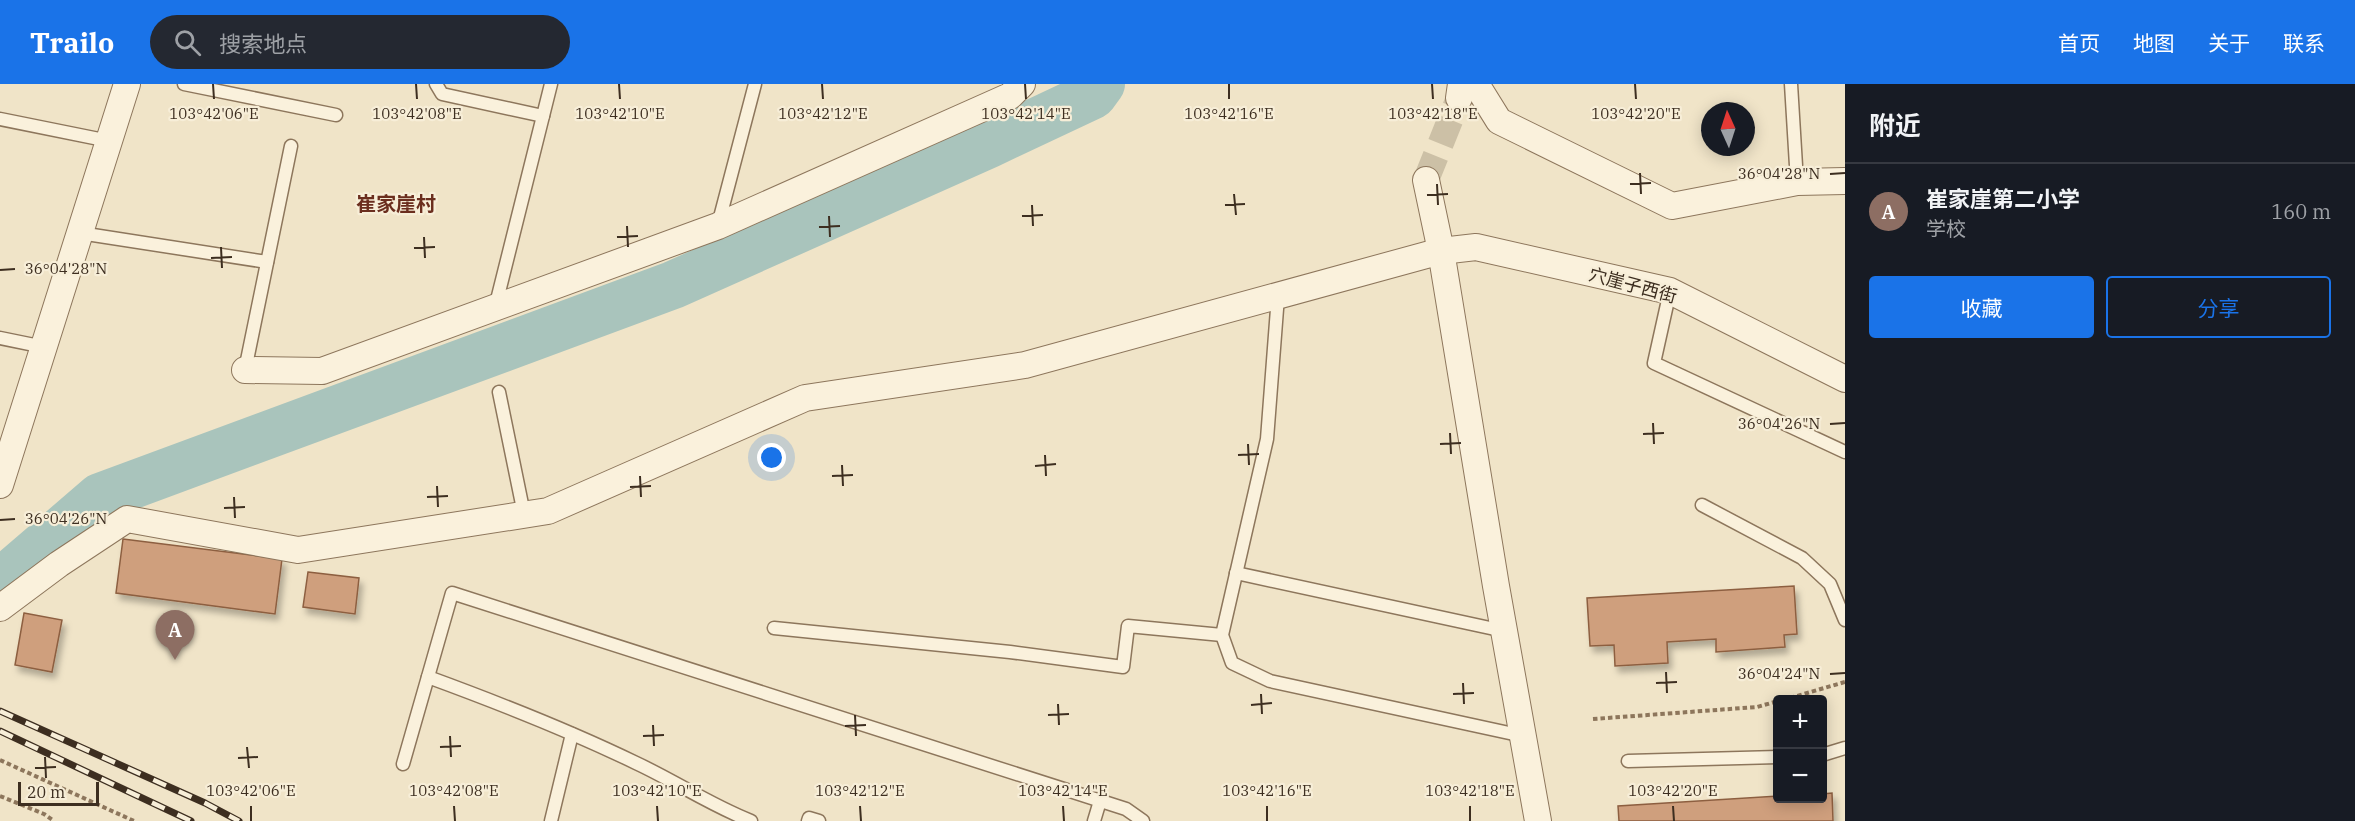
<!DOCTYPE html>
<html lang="zh">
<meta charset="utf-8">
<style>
:root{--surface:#171b24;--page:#242831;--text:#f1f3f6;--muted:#9ea1a6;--line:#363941;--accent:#1a73e8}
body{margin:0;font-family:"IBM Plex Serif","Noto Sans SC",serif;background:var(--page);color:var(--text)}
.controls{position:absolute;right:18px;bottom:18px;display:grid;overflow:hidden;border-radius:6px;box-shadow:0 3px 15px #0003}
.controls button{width:54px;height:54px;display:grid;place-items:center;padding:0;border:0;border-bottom:2px solid var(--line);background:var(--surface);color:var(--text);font:30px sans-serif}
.compass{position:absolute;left:1701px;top:18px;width:54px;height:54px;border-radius:50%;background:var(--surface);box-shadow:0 3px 15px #0003;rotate:357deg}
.scale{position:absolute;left:18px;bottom:15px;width:81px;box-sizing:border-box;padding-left:6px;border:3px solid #3d2e20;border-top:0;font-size:16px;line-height:21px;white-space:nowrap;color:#3d2e20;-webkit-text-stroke:4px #f7eed8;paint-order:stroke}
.you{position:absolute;left:772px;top:374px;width:21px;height:21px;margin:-15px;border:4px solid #fff;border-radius:50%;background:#1a73e8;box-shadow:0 0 0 9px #1a73e833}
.badge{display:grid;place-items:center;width:39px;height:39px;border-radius:50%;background:var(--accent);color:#fff;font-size:20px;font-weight:700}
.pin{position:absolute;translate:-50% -50px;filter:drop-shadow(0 2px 3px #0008)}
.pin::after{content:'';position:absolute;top:32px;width:21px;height:18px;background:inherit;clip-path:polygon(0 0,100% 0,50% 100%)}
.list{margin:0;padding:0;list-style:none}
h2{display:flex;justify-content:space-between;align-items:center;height:78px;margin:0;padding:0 24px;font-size:26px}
h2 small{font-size:20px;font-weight:400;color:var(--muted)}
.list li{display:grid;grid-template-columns:39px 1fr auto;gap:18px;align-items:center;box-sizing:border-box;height:96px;padding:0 24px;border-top:2px solid var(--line)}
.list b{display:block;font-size:22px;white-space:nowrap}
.list p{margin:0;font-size:20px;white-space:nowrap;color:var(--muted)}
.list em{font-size:20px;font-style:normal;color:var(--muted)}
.actions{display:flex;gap:12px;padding:18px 24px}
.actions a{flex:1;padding:14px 0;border:2px solid var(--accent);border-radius:6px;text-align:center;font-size:21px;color:var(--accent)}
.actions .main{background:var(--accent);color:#fff}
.icon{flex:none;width:33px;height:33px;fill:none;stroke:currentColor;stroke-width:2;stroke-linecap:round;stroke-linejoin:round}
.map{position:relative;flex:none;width:1845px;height:737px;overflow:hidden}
header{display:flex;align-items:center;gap:36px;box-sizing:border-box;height:84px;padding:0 30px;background:var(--accent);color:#fff}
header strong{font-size:28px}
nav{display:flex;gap:33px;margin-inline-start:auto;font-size:21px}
.search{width:420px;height:54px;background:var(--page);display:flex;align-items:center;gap:15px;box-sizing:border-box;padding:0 21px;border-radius:33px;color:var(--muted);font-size:22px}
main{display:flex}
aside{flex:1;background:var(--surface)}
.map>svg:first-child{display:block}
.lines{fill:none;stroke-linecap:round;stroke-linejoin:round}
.river{stroke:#a9c4bc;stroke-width:48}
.building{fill:#cf9f7d;stroke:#8d5f41;stroke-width:1.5;filter:url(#shadow)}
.minor-tunnel{stroke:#ccc0a6;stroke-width:26;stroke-dasharray:26 13;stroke-linecap:butt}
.service-casing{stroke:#8d765c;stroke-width:15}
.minor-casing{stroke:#8d765c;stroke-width:28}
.path{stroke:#8d765c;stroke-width:4;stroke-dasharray:4.5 3;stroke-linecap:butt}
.service{stroke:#faf1dc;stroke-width:12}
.minor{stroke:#faf1dc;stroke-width:26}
.rail-casing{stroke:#3d2e20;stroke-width:7}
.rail{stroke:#f7eed8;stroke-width:4.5;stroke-dasharray:14;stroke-linecap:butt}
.ticks{fill:none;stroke:#3d2e20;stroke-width:2}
.labels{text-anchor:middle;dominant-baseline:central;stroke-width:4.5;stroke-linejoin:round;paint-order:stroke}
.street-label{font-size:18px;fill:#3d2e20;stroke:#f7eed8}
.neighbourhood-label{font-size:20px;font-weight:bold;fill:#6b2e1e;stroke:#f7eed8}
.ticks-label{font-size:15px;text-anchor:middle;fill:#3d2e20;stroke:#f7eed8;stroke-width:4.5;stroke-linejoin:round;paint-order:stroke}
</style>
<header>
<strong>Trailo</strong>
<div class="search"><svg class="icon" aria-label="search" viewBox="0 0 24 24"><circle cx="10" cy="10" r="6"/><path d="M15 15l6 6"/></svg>搜索地点</div>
<nav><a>首页</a><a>地图</a><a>关于</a><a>联系</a></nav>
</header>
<main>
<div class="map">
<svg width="1845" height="737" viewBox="0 0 1845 737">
<defs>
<filter id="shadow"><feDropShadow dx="3.5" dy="6" stdDeviation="3" flood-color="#0004"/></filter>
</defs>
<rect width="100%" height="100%" fill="#f0e4c8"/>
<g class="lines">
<!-- river -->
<polyline class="river" points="0,499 100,413 673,201 989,60 1093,11 1101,0"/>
</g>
<!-- building -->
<g class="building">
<polygon points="123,455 282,475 275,530 116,509"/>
<polygon points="308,488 359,494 355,530 303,523"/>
<polygon points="1794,502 1797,550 1784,551 1785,563 1716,568 1716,555 1667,558 1668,579 1615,582 1614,561 1590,562 1587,514"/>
<polygon points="24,529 62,536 52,588 15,581"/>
<polygon points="1832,709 1833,737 1619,737 1618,722 1778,712 1778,714 1822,714 1822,710"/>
</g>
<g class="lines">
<!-- minor-tunnel -->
<polyline class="minor-tunnel" points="1426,96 1459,14"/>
<defs>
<g id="service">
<polyline points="184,0 336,31"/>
<polyline points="436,0 442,10 543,32"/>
<polyline points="1791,0 1797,98"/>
<polyline points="0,35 109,57"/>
<polyline points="718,141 755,0"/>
<polyline points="80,149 267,178"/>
<polyline points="1670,207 1654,279 1845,368"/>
<polyline points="1278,212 1267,355 1222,551 1232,579 1270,597 1523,652"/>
<polyline points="495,224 551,0"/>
<polyline points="0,254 44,263"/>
<polyline points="245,286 291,62"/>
<polyline points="499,308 524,430"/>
<polyline points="1702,421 1802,474 1830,500 1845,536"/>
<polyline points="1236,489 1504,547"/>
<polyline points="774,544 1010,568 1123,583 1128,542 1222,551"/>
<path d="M428,593C499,619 568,646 636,679C675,697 710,721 751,737"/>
<polyline points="1822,671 1845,664"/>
<polyline points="1628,677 1778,673"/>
<polyline points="403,680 452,509 1126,725 1143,737"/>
<polyline points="551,737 572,650"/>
<polyline points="808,737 809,734 819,737"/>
<polyline points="1094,737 1100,717"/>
</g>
<g id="minor">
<polyline points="1476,0 1499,37 1672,122 1797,98 1845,97"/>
<polyline points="1459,14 1461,0"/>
<polyline points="1426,96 1441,167 1496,502 1538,737"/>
<polyline points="245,286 322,287 718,142 1010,12 1022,0"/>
<polyline points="0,401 127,0"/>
<polyline points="0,524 59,480 127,435 298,466 548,427 805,314 1025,281 1441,167 1476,163 1670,207 1845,295"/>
</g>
</defs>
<!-- service casing -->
<use href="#service" class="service-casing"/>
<!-- minor casing -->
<use href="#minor" class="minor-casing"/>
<!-- path -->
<g class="path">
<polyline points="1783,616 1845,598"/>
<polyline points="1593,635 1757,623 1778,617"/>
<polyline points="0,676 134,737"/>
<polyline points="0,712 44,730 54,737"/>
</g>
<!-- service -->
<use href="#service" class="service"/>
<!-- minor -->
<use href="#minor" class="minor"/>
<defs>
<g id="rail">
<polyline points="0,627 205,719 239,737"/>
<polyline points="0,647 191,737"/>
</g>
</defs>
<!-- rail casing -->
<use href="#rail" class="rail-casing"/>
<!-- rail -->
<use href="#rail" class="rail"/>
</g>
<!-- ticks -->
<path class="ticks" d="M213,0L214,15M416,0L417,15M619,0L620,15M822,0L823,15M1025,0L1026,15M1229,0V15M1432,0L1433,15M1635,0L1636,15M1640,89L1641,110M1830,90L1845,89M1437,100L1438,121M1630,100L1651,99M1234,110L1236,131M1427,111L1448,110M1032,121L1033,142M1225,121L1245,120M829,132L830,153M1022,132L1043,131M627,142L628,163M819,143L840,142M424,153L425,174M617,153L638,152M221,163L222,184M414,164L435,163M211,174L232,173M0,186L15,185M1653,339L1654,360M1830,340L1845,339M1450,349L1451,370M1643,350L1664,349M1248,360L1249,381M1440,360L1461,359M1045,371L1046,392M1238,371L1259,370M842,381L843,402M1035,382L1056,380M640,392L641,413M832,392L853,391M437,402L438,423M630,403L651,402M234,413L235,434M427,413L448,412M224,424L245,423M0,436L15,435M1666,588L1667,609M1830,590L1845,589M1463,599L1464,620M1656,599L1677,598M1261,610L1262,630M1453,610L1474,609M1058,620L1059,641M1251,621L1272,619M855,631L856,652M1048,631L1069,630M653,641L654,662M845,642L866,641M450,652L451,673M643,652L664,651M247,663L249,684M440,663L461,662M45,673L46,694M238,674L258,673M35,684L56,683M251,722V737M454,722L455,737M657,722L658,737M860,722L861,737M1063,722L1064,737M1267,722V737M1470,722V737M1673,722L1674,737"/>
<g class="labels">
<!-- street labels -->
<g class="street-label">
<text transform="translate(1633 201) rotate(15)">穴崖子西街</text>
</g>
<!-- neighbourhood labels -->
<g class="neighbourhood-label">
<text x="396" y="119">崔家崖村</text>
</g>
</g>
<g class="ticks-label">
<text x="214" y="35">103°42'06"E</text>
<text x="417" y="35">103°42'08"E</text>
<text x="620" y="35">103°42'10"E</text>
<text x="823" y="35">103°42'12"E</text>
<text x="1026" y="35">103°42'14"E</text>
<text x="1229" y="35">103°42'16"E</text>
<text x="1433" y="35">103°42'18"E</text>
<text x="1636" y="35">103°42'20"E</text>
<text x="1779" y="95">36°04'28"N</text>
<text x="66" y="190">36°04'28"N</text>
<text x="1779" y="345">36°04'26"N</text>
<text x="66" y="440">36°04'26"N</text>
<text x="1779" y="595">36°04'24"N</text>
<text x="251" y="712">103°42'06"E</text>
<text x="454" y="712">103°42'08"E</text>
<text x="657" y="712">103°42'10"E</text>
<text x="860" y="712">103°42'12"E</text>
<text x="1063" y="712">103°42'14"E</text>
<text x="1267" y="712">103°42'16"E</text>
<text x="1470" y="712">103°42'18"E</text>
<text x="1673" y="712">103°42'20"E</text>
</g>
</svg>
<div class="controls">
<button>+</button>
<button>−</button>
</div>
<svg class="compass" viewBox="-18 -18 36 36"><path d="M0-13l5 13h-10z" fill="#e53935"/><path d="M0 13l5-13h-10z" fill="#9ea1a6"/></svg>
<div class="scale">20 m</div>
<div class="you"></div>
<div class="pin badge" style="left:175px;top:576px;background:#8d6e63">A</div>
</div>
<aside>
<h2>附近<small></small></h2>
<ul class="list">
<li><span class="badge" style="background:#8d6e63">A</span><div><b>崔家崖第二小学</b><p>学校</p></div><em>160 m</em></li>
</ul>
<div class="actions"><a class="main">收藏</a><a>分享</a></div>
</aside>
</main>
